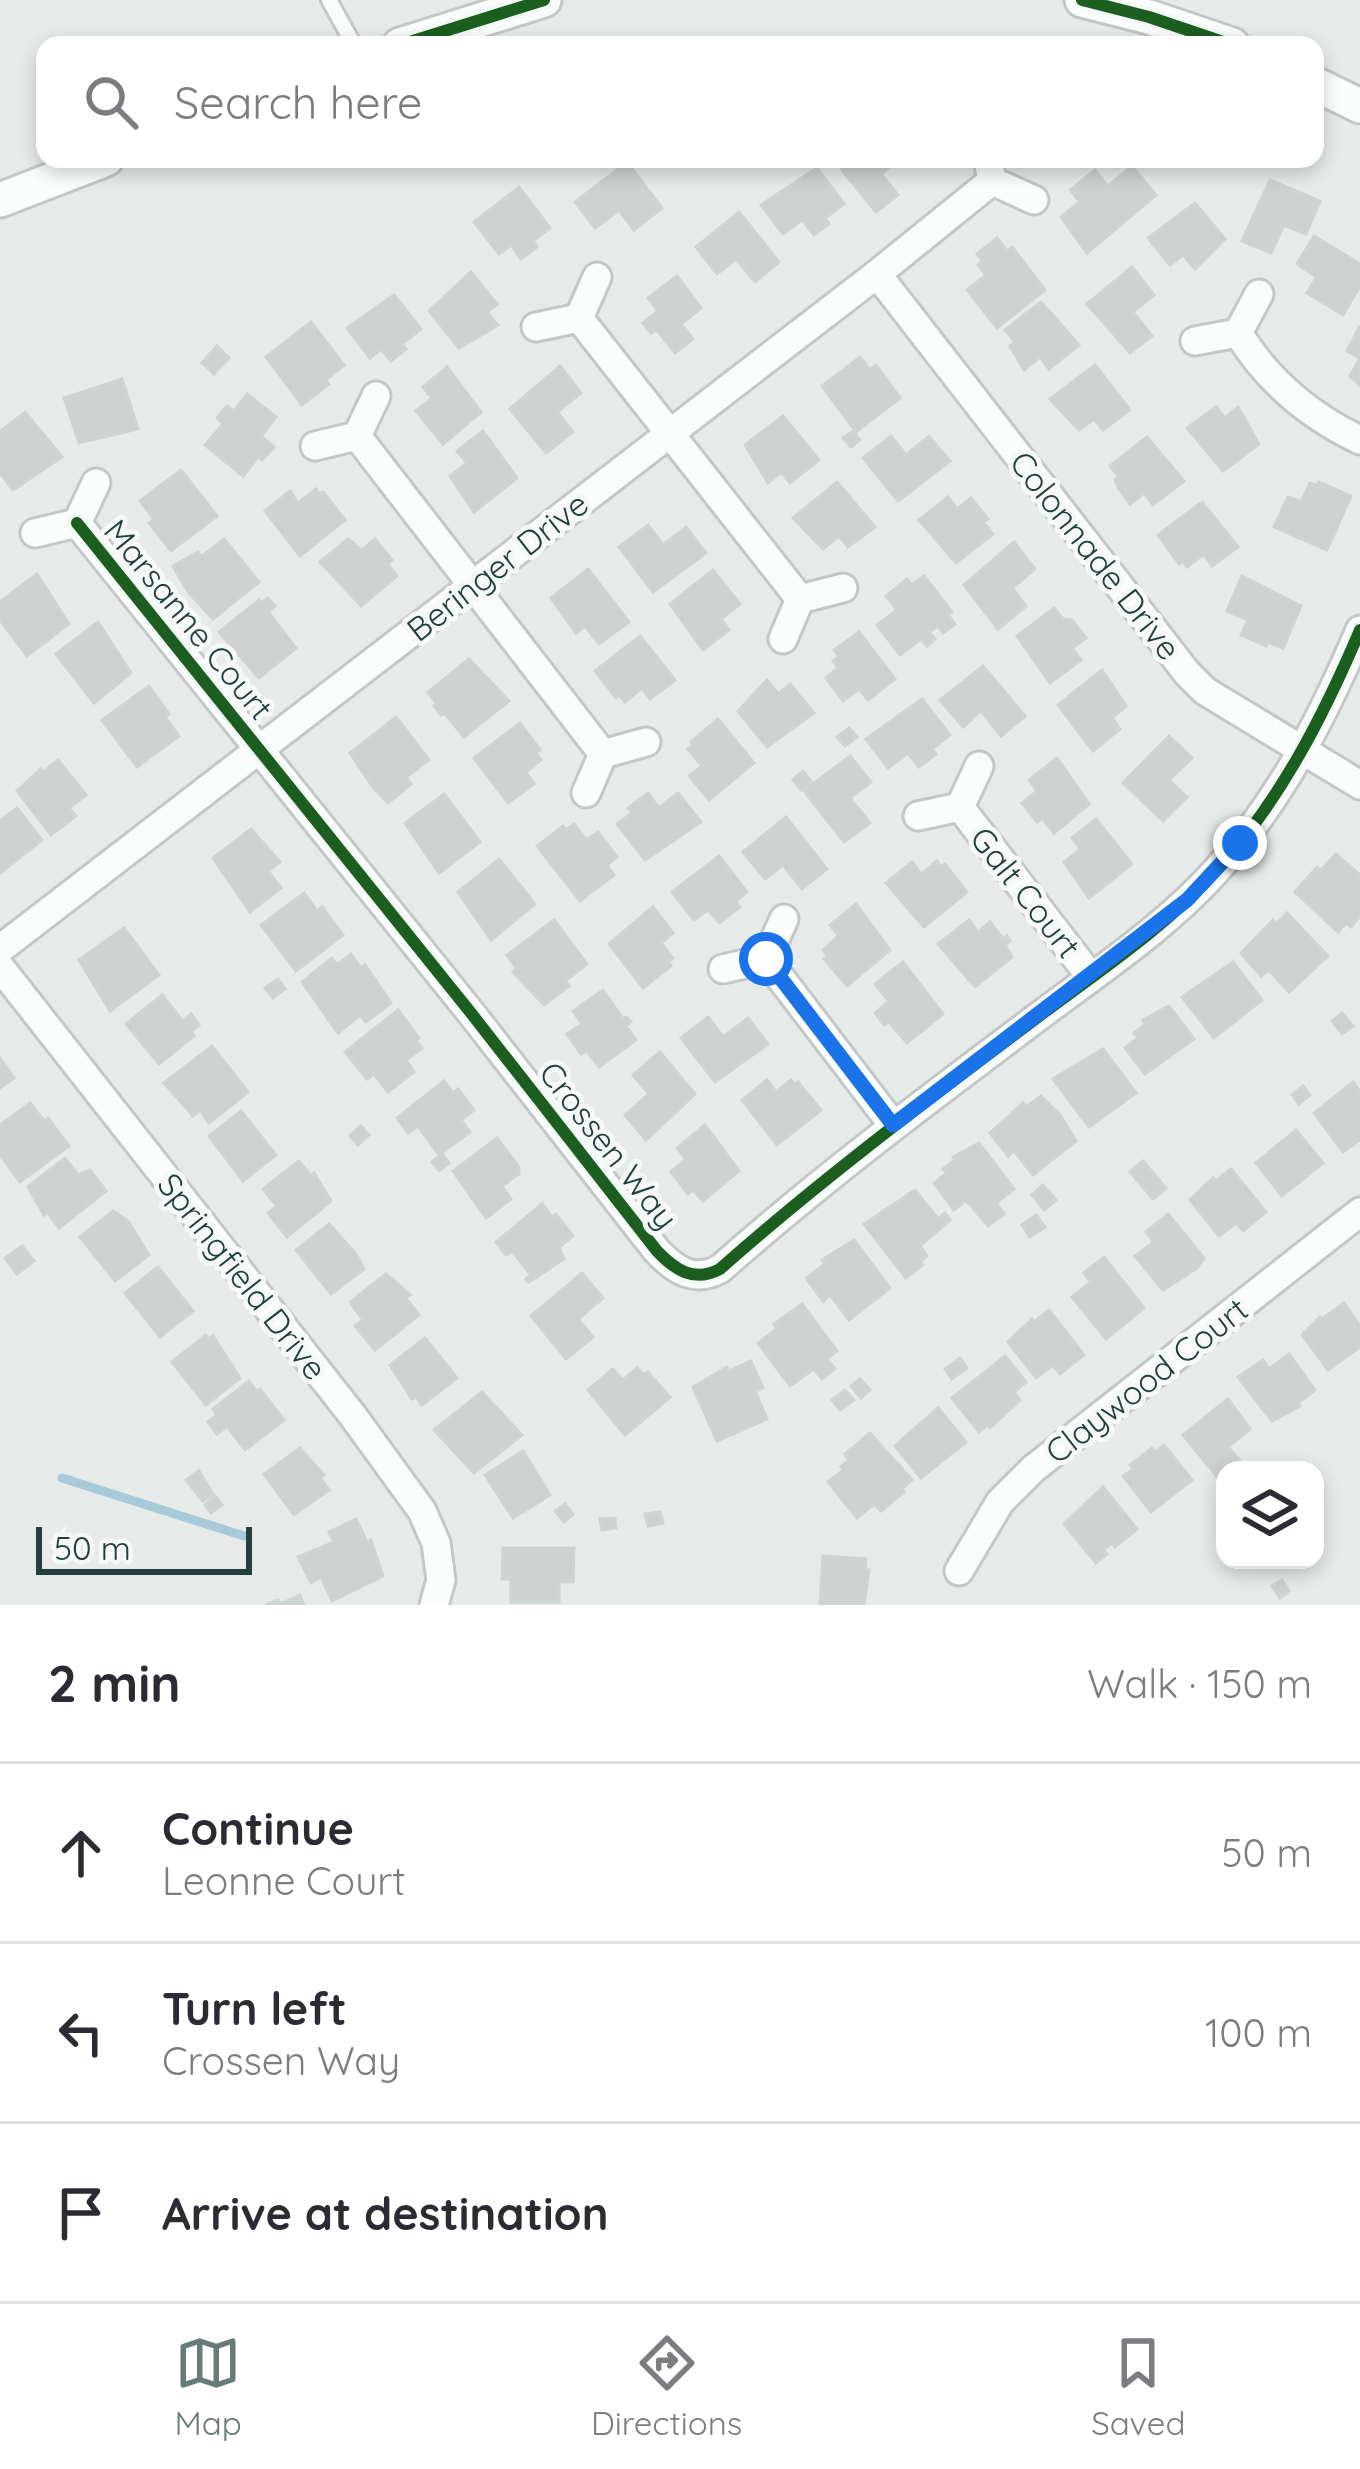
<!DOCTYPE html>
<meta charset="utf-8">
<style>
:root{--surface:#fff;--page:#f2f2f3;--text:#2b2b33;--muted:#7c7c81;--line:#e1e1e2;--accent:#677b79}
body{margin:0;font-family:Quicksand,sans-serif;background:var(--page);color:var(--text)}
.controls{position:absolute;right:36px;bottom:36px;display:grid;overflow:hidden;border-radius:24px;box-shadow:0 6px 18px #0003}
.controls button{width:108px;height:108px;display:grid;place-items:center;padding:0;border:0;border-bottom:3px solid var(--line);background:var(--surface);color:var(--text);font:60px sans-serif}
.scale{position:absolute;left:36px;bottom:30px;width:216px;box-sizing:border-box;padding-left:12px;border:6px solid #233e3c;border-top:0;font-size:33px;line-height:42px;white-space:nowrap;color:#233e3c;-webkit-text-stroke:9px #f4f9f8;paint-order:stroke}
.stop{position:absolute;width:36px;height:36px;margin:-27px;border:9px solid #1a73e8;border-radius:50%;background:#fff}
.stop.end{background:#1a73e8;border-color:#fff;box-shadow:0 3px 12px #0008}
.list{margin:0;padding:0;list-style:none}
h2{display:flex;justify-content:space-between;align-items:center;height:156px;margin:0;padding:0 48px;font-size:51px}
h2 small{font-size:39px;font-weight:400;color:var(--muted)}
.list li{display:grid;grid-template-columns:78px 1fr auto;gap:36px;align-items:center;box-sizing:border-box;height:180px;padding:0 48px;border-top:3px solid var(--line)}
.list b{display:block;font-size:45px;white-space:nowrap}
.list p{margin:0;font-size:39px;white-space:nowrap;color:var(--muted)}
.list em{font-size:39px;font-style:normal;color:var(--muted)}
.icon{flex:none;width:66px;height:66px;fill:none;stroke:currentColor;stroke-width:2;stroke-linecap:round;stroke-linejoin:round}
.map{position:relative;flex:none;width:1360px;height:1605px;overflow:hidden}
.search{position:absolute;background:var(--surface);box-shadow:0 6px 18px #0003;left:36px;right:36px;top:36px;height:132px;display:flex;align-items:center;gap:30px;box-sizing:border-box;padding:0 42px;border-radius:24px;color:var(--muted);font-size:45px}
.sheet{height:696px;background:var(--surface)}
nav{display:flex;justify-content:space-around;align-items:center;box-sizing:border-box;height:168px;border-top:3px solid var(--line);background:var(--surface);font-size:33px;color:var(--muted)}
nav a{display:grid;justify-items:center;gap:6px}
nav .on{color:var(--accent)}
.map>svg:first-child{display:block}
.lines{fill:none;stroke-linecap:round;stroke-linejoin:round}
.stream{stroke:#a8c9d8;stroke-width:9}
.building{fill:#cdd2d1;stroke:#ced4d2;stroke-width:3}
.service-casing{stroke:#c3c8c6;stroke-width:20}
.minor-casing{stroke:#c3c8c6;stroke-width:33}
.tertiary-casing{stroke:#c3c8c6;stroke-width:39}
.service{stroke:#fbfcfc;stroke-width:14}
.minor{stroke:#fbfcfc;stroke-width:27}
.tertiary{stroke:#fbfcfc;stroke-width:33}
.cycleway-casing{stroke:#f4f9f8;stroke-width:20}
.cycleway{stroke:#1b5e20;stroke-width:12}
.route{stroke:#1a73e8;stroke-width:15}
.labels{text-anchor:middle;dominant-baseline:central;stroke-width:10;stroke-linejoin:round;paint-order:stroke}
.street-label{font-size:33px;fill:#233e3c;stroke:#f4f9f8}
</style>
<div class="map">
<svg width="1360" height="1605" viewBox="0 0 1360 1605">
<rect width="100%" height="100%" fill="#e6ebe9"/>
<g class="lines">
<!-- stream -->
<polyline class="stream" points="62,1478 244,1536"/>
</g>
<!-- building -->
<g class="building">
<polygon points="843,159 900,159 881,174 898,195 876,212 844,173 839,163"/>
<polygon points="627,162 662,208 634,230 619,210 595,228 575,202"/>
<polygon points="1132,166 1156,195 1087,253 1061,217 1080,202 1070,190 1095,170 1108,186"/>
<polygon points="817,168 844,204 825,218 829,224 814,235 802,220 783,234 761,205"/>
<polygon points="1270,180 1320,201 1306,234 1284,225 1271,253 1242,241"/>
<polygon points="519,187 550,228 533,241 537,247 521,259 511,245 499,254 474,222"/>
<polygon points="1195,203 1225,239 1195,269 1183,255 1170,265 1148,238"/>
<polygon points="739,212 779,262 755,282 736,259 717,274 696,247"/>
<polygon points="1314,236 1360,264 1360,286 1343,315 1307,293 1317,277 1297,264"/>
<polygon points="997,238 1007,251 1012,247 1045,290 997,328 967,290 986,275 978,265 982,261 977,254"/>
<polygon points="1132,267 1154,295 1133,312 1152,336 1130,353 1087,304"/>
<polygon points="471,272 497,304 487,312 498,325 459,348 429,311"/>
<polygon points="677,276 701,308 681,324 693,339 675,353 657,330 651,333 643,323 658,311 648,298"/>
<polygon points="394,295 421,329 402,344 406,349 391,361 381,349 370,358 347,328"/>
<polygon points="1041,302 1079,345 1049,369 1040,357 1024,370 1010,346 1015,342 1005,330"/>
<polygon points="311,322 344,365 326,380 329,384 302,405 266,357"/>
<polygon points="1360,326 1360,385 1350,376 1360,358 1347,351"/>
<polygon points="217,346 229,358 214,374 202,363"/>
<polygon points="860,357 870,370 876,365 900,398 856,432 822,386"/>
<polygon points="1095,365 1130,410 1103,430 1094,419 1079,430 1050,399"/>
<polygon points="560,366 581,393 557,412 573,432 546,453 510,409"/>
<polygon points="447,367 481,412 443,444 416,411 432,398 423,387"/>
<polygon points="122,379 138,429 79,443 64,398"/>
<polygon points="247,394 276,417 261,436 274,447 262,460 258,457 243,476 205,445 223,424 217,418 227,406 234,411"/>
<polygon points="1216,407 1225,418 1238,407 1259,444 1223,471 1187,428"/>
<polygon points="25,412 62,457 13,490 0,473 0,432"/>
<polygon points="783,416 819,460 790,483 781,472 768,483 745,445"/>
<polygon points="483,431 517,478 474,512 450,476 467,463 457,451"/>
<polygon points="853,431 860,440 851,447 843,438"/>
<polygon points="891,436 906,455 929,436 950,461 898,501 863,458"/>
<polygon points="1147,437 1184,481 1153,505 1144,493 1130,504 1119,489 1115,480 1119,477 1110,466"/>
<polygon points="181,470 217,516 171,551 149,523 154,519 140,501"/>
<polygon points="837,482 875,527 848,547 839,536 823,549 793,518"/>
<polygon points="1319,482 1351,496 1327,550 1274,527 1288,497 1301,502 1310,483 1317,486"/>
<polygon points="316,489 319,494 323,492 345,520 300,556 265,511 290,491 298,503"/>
<polygon points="948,497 957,509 971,498 988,519 983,522 993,534 956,563 919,520"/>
<polygon points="1202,502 1238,547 1212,566 1204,554 1187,567 1183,561 1179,564 1158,535"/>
<polygon points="648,525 663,545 686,527 706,553 653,592 619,547"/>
<polygon points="224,539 259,582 213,619 188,592 173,566 198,552 201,557"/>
<polygon points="348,539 362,550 375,539 392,560 387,564 397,576 361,606 320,562"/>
<polygon points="1014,542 1035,569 1012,588 1026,606 998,629 964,585"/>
<polygon points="588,569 629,622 599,644 585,626 576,633 551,598"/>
<polygon points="713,570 740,604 721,619 729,630 703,650 670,604"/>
<polygon points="37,574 69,624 27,656 0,620 0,602"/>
<polygon points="924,576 952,612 948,615 955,624 943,633 938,626 929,632 935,639 927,646 921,639 900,655 877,625 897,610 886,596 907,579 911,585"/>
<polygon points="1242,576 1301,606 1283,648 1268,642 1266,646 1241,635 1248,620 1227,611"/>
<polygon points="268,598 275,606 268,612 296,648 259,678 219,632 259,600 261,603"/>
<polygon points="1054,608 1063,619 1072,620 1086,638 1072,648 1081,660 1050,683 1017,636"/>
<polygon points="98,622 131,673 94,703 56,654"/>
<polygon points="859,632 895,679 868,700 859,689 843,701 826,678 838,668 833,661 839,657 834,650"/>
<polygon points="640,636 675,680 650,699 642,688 625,702 620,695 616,698 595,671"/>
<polygon points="469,659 509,701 464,737 445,714 441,715 434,706 436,703 428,692"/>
<polygon points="983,666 1025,716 1001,736 981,711 963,727 940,700"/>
<polygon points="1102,670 1126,706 1112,718 1120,729 1093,751 1058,705"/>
<polygon points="767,680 778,694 790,684 814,713 767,747 738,711"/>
<polygon points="149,686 169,714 165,717 179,736 137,767 102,720"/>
<polygon points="922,699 950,735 932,749 936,754 919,767 908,753 888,768 866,739"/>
<polygon points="396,717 429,760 406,777 411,784 388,803 372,786 350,753"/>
<polygon points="718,719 754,763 709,800 689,776 702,766 688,749 693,745 691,742"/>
<polygon points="520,723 540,750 536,753 541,760 526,772 534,784 508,803 474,758"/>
<polygon points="849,728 857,737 845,746 837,737"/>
<polygon points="1169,736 1192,758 1169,780 1187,797 1163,821 1123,783"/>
<polygon points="850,756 871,782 850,798 870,823 844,842 804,791"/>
<polygon points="1057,758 1089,804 1054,833 1042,818 1037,822 1022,803 1037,791 1029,780"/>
<polygon points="58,760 86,795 69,808 76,816 51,835 17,791 41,769 43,772"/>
<polygon points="803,771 812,782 801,790 793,780"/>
<polygon points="648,793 659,808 678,793 701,822 645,860 617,824 632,813 628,808"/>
<polygon points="444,794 480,842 439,873 405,823"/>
<polygon points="17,808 42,840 0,873 0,821"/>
<polygon points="786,817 827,869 802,889 783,865 765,879 743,852"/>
<polygon points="1096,819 1132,864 1089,898 1064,862 1081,849 1072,838"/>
<polygon points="574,824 586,840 598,832 617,857 607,865 614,875 580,901 537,846 563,826 566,830"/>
<polygon points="251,829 280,862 268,871 281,888 250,912 213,858"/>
<polygon points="1336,854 1360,875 1360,916 1351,927 1346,923 1338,932 1295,892 1317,867 1321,870"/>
<polygon points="719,856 747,892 736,901 740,907 719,923 708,910 694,920 672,892"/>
<polygon points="499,859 535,904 491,940 458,892"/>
<polygon points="937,861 941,867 945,864 967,892 924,927 886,883 912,862 921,874"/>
<polygon points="304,893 317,911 322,907 343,935 296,971 261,925"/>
<polygon points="856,904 890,950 847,986 824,959 828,956 823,950 839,936 830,925"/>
<polygon points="653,907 673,933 661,943 673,958 668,962 671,966 643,988 609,944"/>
<polygon points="1287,913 1328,956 1289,992 1269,970 1261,976 1241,953 1273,920 1276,924"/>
<polygon points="554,920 587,964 565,981 569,986 544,1005 513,972 517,969 507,955"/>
<polygon points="969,920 978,932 990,922 1003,939 1007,936 1010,941 1005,945 1012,957 975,987 938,944"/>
<polygon points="124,928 159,975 110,1011 79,960"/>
<polygon points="351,954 361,968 365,965 391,1003 366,1022 360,1015 338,1033 302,982 332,958 337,965"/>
<polygon points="903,962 943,1014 907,1043 889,1022 884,1025 875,1013 889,1001 875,984"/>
<polygon points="1233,962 1262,1000 1214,1038 1182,997"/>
<polygon points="278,979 285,989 273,998 265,988"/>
<polygon points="603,990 623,1019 626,1017 631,1022 626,1026 636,1040 599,1067 586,1050 581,1054 567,1034 582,1024 573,1011"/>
<polygon points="162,995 183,1021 191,1014 199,1025 191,1031 194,1036 159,1064 126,1024"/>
<polygon points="1169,1006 1194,1039 1145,1074 1125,1048 1138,1038 1134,1033 1146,1024 1143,1020"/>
<polygon points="398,1010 419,1038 416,1041 422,1048 406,1060 414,1072 388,1092 374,1074 367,1079 345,1052"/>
<polygon points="1342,1013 1353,1026 1342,1034 1332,1021"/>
<polygon points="708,1017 723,1037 748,1018 768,1044 715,1082 681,1038"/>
<polygon points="212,1046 248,1092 209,1123 200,1110 193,1116 164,1083"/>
<polygon points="1103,1049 1136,1093 1089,1127 1053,1079"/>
<polygon points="660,1052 695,1094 646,1140 625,1115 649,1094 633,1075"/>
<polygon points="0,1058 14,1078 0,1088"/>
<polygon points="767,1080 776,1092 791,1080 795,1085 798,1082 821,1110 777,1145 742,1100"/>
<polygon points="444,1081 453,1093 458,1089 474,1110 461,1120 470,1132 439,1155 418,1126 408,1133 397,1118"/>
<polygon points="1353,1082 1360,1091 1360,1140 1343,1152 1314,1113"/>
<polygon points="1303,1086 1310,1095 1299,1104 1292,1095"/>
<polygon points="1041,1096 1060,1115 1076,1141 1033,1175 1014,1151 1008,1156 990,1133 1023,1103 1026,1107"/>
<polygon points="30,1103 44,1121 48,1118 69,1146 20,1182 0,1155 0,1125"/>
<polygon points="241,1111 276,1155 243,1181 209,1136"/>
<polygon points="705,1125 739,1171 703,1201 693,1190 688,1194 671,1172 686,1159 677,1148"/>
<polygon points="361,1126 369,1135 358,1145 350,1136"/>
<polygon points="1296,1130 1323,1163 1282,1196 1256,1163"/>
<polygon points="497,1138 519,1167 519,1174 502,1186 511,1199 486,1218 453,1171"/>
<polygon points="979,1143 1014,1189 996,1203 1004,1214 988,1226 966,1200 954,1210 934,1183 947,1173 943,1169 955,1160 953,1157"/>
<polygon points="442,1154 449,1163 439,1171 432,1162"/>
<polygon points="65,1158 78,1175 90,1170 106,1191 59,1228 47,1212 44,1215 28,1187"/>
<polygon points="299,1161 311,1176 314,1173 331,1201 287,1237 268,1213 277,1206 263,1189"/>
<polygon points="1143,1161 1166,1188 1153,1199 1130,1172"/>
<polygon points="1231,1169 1266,1212 1243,1231 1236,1223 1219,1236 1190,1200 1213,1178 1215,1181"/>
<polygon points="1043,1185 1056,1200 1044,1210 1032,1195"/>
<polygon points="915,1190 938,1219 945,1213 950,1220 920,1246 927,1256 920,1262 923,1265 906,1278 864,1224"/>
<polygon points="542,1204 552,1217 556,1214 573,1236 559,1247 564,1259 529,1282 526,1279 531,1275 512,1251 506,1255 496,1242"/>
<polygon points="113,1211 128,1221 149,1255 115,1281 80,1237"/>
<polygon points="1168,1214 1204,1258 1197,1268 1163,1290 1135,1256 1154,1242 1146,1232"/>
<polygon points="1036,1215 1045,1227 1030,1237 1022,1225"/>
<polygon points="329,1224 356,1254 364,1269 331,1294 296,1250"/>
<polygon points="854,1240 890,1288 849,1320 830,1295 823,1301 806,1278 825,1264 822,1260"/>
<polygon points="22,1246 34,1261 17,1274 5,1258"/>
<polygon points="1104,1257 1144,1308 1106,1339 1072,1297 1091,1282 1084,1273"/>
<polygon points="158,1267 193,1311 160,1337 125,1293"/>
<polygon points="582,1273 603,1298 578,1319 593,1337 566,1359 531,1316"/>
<polygon points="386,1274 410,1295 406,1298 419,1315 375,1350 355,1326 363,1320 350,1302"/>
<polygon points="1344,1303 1360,1326 1360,1347 1328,1370 1302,1335 1320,1317 1322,1319"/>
<polygon points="802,1304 837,1351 827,1359 835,1369 822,1379 814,1369 790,1386 758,1343 777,1329 774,1324"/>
<polygon points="1049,1310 1084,1355 1060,1374 1053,1365 1036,1378 1008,1342 1032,1319 1034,1322"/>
<polygon points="206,1335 209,1339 213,1336 240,1378 206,1405 172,1362"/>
<polygon points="425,1338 457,1378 422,1405 416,1397 412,1399 390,1365"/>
<polygon points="1289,1354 1315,1390 1298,1403 1300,1406 1272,1421 1238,1377 1263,1360 1269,1369"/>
<polygon points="1005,1356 1026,1382 1014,1392 1020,1400 990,1428 988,1425 979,1432 952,1398"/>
<polygon points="960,1358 967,1368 952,1379 945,1369"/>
<polygon points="751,1361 763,1388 755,1391 767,1419 717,1441 693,1387 727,1367 729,1371"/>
<polygon points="637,1368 644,1375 648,1372 670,1397 625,1435 588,1390 613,1369 623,1380"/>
<polygon points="860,1379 870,1390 861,1398 851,1386"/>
<polygon points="249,1381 257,1392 260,1389 284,1420 245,1450 227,1426 217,1434 208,1422 217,1415 213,1409"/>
<polygon points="845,1390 854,1400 840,1410 832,1400"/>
<polygon points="482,1392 522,1435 474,1473 434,1430"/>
<polygon points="1228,1399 1250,1429 1228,1447 1240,1461 1218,1478 1183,1435"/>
<polygon points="938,1408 966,1442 921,1478 895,1446"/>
<polygon points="870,1433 912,1480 902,1489 904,1492 881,1511 874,1504 857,1518 828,1482 844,1470 841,1467 849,1460 845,1454"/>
<polygon points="1164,1445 1192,1480 1151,1512 1123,1476 1134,1469 1130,1465 1152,1448 1155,1452"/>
<polygon points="300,1448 324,1475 320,1478 329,1490 294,1515 264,1474"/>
<polygon points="523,1451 550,1495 513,1518 485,1475"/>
<polygon points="199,1471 213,1494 203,1501 186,1480"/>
<polygon points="1103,1487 1137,1529 1115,1547 1112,1543 1103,1550 1107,1554 1096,1563 1064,1524"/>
<polygon points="215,1496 222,1505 211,1513 205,1505"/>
<polygon points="565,1504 573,1514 564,1522 555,1511"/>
<polygon points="660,1512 663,1523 648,1526 645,1514"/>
<polygon points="615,1518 616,1528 602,1530 600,1519"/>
<polygon points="356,1519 367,1542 371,1540 383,1576 332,1601 321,1577 311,1583 298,1557 334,1542 329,1532"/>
<polygon points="503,1548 574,1548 573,1582 559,1582 559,1602 511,1602 511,1579 502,1579"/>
<polygon points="823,1556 866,1559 865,1570 869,1570 864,1605 820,1605"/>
<polygon points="1282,1580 1289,1591 1280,1598 1272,1586"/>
<polygon points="300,1595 304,1605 266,1605 278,1600 280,1604"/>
</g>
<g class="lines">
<defs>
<polyline id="service" points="329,0 354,45"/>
<g id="minor">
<polyline points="988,159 992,181 1034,200"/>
<polyline points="877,274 1187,673 1205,691 1360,785"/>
<polyline points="579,318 800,599"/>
<polyline points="536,327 579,318 597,277"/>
<path d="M1238,333C1268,381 1309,416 1360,440"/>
<polyline points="1195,341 1238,333 1259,294"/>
<polyline points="357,436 603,754"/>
<polyline points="315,446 357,436 376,396"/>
<path d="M77,523L471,1013L657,1251C675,1270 694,1283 720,1269C817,1183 922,1104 1026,1026C1090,977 1162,931 1216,871C1280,801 1323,717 1360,630"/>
<polyline points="35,533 77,523 96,483"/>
<polyline points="783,639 800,599 843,588"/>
<polyline points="586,793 603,754 646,742"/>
<polyline points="960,807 1091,977"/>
<polyline points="918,816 960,807 979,766"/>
<polyline points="0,949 877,274 992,181"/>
<polyline points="766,959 893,1125"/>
<polyline points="0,967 353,1416 422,1511 436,1543 441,1580 434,1605"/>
<polyline points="723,969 766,959 784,919"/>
<polyline points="959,1571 1000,1502 1033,1469 1360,1212"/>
</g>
<g id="tertiary">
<polyline points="1082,0 1149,17 1232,45"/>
<polyline points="400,45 544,0"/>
<polyline points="1315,84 1360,106"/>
<polyline points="0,200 106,159"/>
</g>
</defs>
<!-- service casing -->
<use href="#service" class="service-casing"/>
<!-- minor casing -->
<use href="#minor" class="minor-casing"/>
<!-- tertiary casing -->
<use href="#tertiary" class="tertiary-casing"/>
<!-- service -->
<use href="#service" class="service"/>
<!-- minor -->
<use href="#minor" class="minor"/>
<!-- tertiary -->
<use href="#tertiary" class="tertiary"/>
<defs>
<g id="cycleway">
<polyline points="1082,0 1149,17 1232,45"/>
<polyline points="400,45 544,0"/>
<path d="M77,523L471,1013L657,1251C675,1270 694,1283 720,1269C817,1183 922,1104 1026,1026C1090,977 1162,931 1216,871C1280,801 1323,717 1360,630"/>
</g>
</defs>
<!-- cycleway casing -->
<use href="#cycleway" class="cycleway-casing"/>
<!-- cycleway -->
<use href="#cycleway" class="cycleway"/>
</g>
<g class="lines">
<!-- route -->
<polyline class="route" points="766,959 893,1125 1187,900 1240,843"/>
</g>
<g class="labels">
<!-- street labels -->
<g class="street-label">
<text transform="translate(1096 555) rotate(52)">Colonnade Drive</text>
<text transform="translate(497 566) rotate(-38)">Beringer Drive</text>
<text transform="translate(189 619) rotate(51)">Marsanne Court</text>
<text transform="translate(1026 892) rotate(52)">Galt Court</text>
<text transform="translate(609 1145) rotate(52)">Crossen Way</text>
<text transform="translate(243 1276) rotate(52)">Springfield Drive</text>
<text transform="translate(1146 1380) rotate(-38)">Claywood Court</text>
</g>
</g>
</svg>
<div class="controls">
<button><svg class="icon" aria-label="layers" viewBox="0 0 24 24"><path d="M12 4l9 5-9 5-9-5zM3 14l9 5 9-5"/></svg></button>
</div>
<div class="scale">50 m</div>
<div class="stop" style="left:766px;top:959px"></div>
<div class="stop end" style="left:1240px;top:843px"></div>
<div class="search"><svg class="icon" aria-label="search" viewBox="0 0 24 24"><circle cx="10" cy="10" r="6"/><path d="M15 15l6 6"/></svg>Search here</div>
</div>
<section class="sheet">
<h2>2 min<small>Walk · 150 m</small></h2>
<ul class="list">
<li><svg class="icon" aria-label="ahead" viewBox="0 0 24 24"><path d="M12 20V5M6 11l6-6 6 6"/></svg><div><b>Continue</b><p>Leonne Court</p></div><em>50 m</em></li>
<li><svg class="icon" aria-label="left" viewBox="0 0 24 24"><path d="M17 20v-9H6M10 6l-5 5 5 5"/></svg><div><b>Turn left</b><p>Crossen Way</p></div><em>100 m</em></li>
<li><svg class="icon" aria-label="arrive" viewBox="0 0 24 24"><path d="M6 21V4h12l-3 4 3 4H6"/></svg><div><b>Arrive at destination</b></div></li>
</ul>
</section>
<nav>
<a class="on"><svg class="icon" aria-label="map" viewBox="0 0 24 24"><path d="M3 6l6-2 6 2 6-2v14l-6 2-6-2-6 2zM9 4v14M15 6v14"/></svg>Map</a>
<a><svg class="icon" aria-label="directions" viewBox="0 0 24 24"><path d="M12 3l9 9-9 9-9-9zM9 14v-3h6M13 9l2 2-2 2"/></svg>Directions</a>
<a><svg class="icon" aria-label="saved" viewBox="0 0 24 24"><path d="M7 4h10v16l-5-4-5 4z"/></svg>Saved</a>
</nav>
